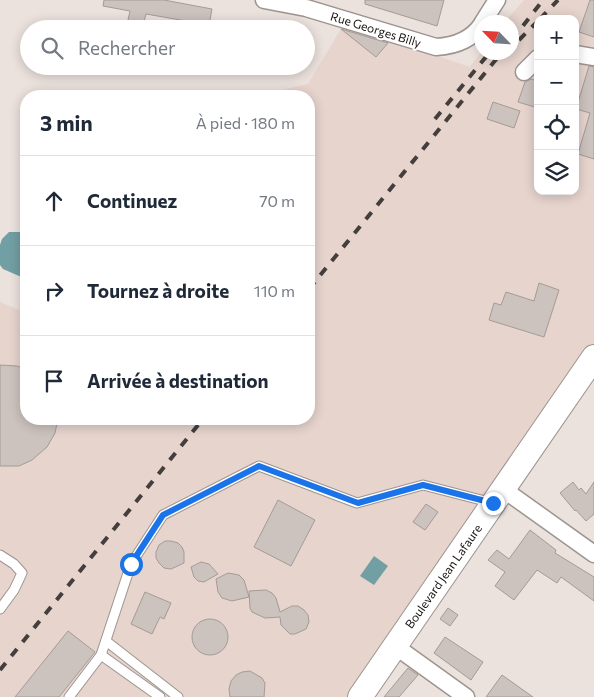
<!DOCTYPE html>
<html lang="fr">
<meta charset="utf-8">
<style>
:root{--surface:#fff;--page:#f6f6f7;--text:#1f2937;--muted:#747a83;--line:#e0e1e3}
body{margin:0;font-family:Commissioner,sans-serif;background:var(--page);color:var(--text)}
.controls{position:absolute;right:15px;top:15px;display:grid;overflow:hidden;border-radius:10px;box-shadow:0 2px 12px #0003}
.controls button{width:45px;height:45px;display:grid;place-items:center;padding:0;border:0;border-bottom:1px solid var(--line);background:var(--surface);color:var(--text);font:25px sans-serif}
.compass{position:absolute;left:474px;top:15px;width:45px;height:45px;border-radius:50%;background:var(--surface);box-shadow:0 2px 12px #0003;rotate:295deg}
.stop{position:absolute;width:15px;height:15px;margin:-11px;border:4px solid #1a73e8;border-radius:50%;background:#fff}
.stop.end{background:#1a73e8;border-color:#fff;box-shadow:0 1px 5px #0008}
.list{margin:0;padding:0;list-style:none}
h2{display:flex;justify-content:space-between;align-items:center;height:65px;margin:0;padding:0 20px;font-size:21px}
h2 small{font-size:16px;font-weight:400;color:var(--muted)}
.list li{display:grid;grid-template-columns:32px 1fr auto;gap:15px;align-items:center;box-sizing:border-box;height:90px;padding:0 20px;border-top:1px solid var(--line)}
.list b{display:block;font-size:19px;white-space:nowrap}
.list em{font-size:16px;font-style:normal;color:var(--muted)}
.icon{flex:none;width:28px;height:28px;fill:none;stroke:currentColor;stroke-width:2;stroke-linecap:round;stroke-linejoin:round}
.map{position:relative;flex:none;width:594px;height:697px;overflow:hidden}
.search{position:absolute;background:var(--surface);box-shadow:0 2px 12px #0003;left:20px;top:20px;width:295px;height:55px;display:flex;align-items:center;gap:12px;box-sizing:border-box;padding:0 18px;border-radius:28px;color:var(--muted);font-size:19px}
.panel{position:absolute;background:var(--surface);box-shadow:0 2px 12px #0003;left:20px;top:90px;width:295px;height:335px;border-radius:20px}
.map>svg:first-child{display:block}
.built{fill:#e6d4cd;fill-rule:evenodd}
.water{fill:#719fa3}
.building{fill:#ccc2be;stroke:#a49b97}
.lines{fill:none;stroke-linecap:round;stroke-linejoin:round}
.lane-casing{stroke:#9d9490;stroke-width:11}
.street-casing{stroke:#9d9490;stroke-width:19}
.secondary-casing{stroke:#9d9490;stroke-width:26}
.lane{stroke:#fff;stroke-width:9}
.street{stroke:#fff;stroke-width:16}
.secondary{stroke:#fff;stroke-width:24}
.rail{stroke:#443f3d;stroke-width:4;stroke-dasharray:9 9;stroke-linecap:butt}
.route{stroke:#1a73e8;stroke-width:6}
.labels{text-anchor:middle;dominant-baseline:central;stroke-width:4;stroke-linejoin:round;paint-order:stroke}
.street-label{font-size:12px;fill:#181413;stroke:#fff}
</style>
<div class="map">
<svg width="594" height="697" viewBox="0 0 594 697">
<rect width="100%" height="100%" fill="#ebe1dd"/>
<!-- built -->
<path class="built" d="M524,0H594V357L360,697H0V302L26,313V419H309V96H273V92L308,84L344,24L470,67L481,52H512V22H505ZM538,19H575V191H538Z"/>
<!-- water -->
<g class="water">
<polygon points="9,232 26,232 26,279 3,269 0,265 0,245 2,239"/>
<polygon points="374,556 388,566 374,585 360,576"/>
</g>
<!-- building -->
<g class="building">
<polygon points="104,0 164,0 212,9 209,25 146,14 142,29 126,29 130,11 103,6"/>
<polygon points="365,0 444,0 437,26 365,4"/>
<polygon points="590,0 594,0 594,37 579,32"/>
<polygon points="341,29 388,43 376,57"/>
<polygon points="589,66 594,67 594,159 578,154 590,113 576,109"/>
<polygon points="531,79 538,81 538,108 518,102 525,82"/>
<polygon points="493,102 520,111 514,128 487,119"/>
<polygon points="539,283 559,290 544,337 489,320 494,303 501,305 506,292 534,301"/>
<polygon points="0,365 17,366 26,369 26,419 58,419 55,433 47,447 32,460 19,466 0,466"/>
<polygon points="573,482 579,490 581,488 586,494 594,482 594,514 586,521 576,510 575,511 560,493"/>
<polygon points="278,500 315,520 291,566 254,547"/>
<polygon points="426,504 438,512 425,530 413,522"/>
<polygon points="530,530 556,550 555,553 594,577 594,601 561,577 557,583 537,570 514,600 495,586 505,572 488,560 497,550 509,559"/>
<polygon points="165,541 171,541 178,543 182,547 184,552 184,563 171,569 164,568 159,563 156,558 156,552 159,545"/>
<polygon points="201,562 209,564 218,574 204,582 198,581 194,577 191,567"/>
<polygon points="228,573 239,575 244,580 249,597 232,601 222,598 218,592 216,579"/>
<polygon points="266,590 272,593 276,598 280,612 292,606 298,606 304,610 308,615 309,622 306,629 295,634 290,634 281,625 280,617 265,618 252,612 250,608 249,591"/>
<polygon points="145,592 171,603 164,619 160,617 152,634 131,624"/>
<polygon points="448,608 458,615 450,626 440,619"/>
<circle cx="210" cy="637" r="18"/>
<polygon points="68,631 95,652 59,697 15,697"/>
<polygon points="445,637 483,662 471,680 434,653"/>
<polygon points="408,668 418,675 399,697 384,697"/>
<polygon points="250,671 262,678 265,683 264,697 230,697 229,689 231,681 236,675 242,672"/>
<polygon points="502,675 533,697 486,697"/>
</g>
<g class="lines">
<defs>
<g id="lane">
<polyline points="0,555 14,564 22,573 14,590 0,609"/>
<polyline points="106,641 178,697"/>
<polyline points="101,655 160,697"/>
<polyline points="69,697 101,655 131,564 163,515 259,466 357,503 423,485 493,503"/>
</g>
<g id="street">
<path d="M264,0L306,8L436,47C454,46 471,41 482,24"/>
<polyline points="483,22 497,0"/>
<polyline points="575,54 594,57"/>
<polyline points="524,72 538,58"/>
<polyline points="503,489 594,554"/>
<polyline points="395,646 466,697"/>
</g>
<polyline id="secondary" points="360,697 594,357"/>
</defs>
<!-- lane casing -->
<use href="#lane" class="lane-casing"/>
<!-- street casing -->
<use href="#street" class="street-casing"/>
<!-- secondary casing -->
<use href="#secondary" class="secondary-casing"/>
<!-- lane -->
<use href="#lane" class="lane"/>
<!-- street -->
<use href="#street" class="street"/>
<!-- secondary -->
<use href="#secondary" class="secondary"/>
<!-- rail -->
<g class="rail">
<polyline points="540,19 558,0"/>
<polyline points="512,40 543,0"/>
<polyline points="519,40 538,21"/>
<polyline points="435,119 490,52"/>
<polyline points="309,289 502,52"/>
<polyline points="0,670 203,419"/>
</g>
</g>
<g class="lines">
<!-- route -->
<polyline class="route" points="131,564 163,515 259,466 358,503 423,485 493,503"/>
</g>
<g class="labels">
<!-- street labels -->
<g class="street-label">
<text transform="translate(376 29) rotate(17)">Rue Georges Billy</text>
<text transform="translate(443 576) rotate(-55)">Boulevard Jean Lafaure</text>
</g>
</g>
</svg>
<div class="controls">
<button>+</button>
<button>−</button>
<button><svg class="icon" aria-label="locate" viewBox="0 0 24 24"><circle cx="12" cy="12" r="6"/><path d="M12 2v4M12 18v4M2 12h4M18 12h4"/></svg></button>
<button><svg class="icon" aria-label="layers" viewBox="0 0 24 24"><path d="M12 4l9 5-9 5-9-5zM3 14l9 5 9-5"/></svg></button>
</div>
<svg class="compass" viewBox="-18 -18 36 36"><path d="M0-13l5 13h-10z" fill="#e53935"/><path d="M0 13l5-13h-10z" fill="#747a83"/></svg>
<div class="stop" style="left:131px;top:564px"></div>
<div class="stop end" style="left:493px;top:503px"></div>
<div class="search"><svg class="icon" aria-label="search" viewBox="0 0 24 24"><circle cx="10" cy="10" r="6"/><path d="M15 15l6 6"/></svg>Rechercher</div>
<section class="panel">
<h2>3 min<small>À pied · 180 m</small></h2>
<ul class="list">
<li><svg class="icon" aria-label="ahead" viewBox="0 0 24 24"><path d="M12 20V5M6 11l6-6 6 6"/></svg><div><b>Continuez</b></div><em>70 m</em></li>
<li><svg class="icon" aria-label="right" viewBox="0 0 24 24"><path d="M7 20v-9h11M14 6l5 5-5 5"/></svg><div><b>Tournez à droite</b></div><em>110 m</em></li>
<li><svg class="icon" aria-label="arrive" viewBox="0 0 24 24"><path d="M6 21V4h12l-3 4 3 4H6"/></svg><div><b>Arrivée à destination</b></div></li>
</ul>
</section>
</div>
